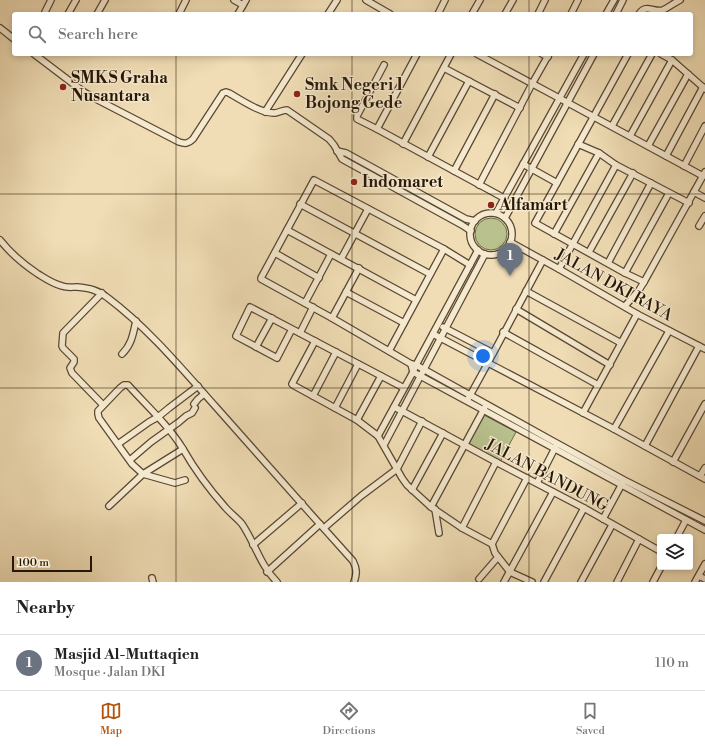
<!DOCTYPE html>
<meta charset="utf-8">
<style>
:root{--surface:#fff;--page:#f6f6f6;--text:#222;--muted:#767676;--line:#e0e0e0;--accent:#b45309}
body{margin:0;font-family:"Libre Bodoni",serif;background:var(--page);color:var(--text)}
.controls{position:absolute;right:12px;bottom:12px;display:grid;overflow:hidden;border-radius:4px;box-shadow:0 2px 6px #0003}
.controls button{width:36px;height:36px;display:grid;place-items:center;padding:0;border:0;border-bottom:1px solid var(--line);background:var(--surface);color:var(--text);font:20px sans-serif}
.scale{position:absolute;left:12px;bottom:10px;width:80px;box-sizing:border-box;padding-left:4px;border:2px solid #271706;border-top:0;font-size:11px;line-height:14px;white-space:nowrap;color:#271706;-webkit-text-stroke:3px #f5e9cf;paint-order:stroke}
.you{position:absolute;left:483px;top:356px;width:14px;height:14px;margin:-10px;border:3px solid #fff;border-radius:50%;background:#1a73e8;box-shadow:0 0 0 6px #1a73e833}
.badge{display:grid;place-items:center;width:26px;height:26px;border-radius:50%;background:var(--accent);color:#fff;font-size:13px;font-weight:700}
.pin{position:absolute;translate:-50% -33px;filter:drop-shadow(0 1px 2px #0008)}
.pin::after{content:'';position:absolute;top:21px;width:14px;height:12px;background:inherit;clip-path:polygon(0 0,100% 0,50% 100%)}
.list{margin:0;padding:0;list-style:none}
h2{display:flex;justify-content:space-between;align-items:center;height:52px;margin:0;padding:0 16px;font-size:17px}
h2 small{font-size:13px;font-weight:400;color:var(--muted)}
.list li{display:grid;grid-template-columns:26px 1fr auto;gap:12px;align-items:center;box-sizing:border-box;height:56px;padding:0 16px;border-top:1px solid var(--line)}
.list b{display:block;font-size:15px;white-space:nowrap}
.list p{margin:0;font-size:13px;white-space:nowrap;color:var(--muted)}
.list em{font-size:13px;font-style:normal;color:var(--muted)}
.icon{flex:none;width:22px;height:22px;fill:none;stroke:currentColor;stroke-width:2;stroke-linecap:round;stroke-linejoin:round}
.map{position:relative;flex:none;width:705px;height:582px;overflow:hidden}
.search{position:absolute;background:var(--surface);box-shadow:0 2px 6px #0003;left:12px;right:12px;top:12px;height:44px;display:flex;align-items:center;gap:10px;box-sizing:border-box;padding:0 14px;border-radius:4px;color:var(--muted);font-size:15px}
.sheet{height:108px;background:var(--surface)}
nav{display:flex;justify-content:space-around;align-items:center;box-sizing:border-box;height:56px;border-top:1px solid var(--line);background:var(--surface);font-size:11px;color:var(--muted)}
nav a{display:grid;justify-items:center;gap:2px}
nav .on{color:var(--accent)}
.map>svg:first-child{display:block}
.green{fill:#b9c18e;stroke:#706c4a}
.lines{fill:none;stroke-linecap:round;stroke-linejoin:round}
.minor-casing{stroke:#594832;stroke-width:8}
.minor{stroke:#f5e9cf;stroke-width:5.5}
.grid{fill:none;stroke:#271706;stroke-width:1;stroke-opacity:0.55}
.poi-dot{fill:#8f2418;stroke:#f5e9cf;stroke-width:1.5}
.labels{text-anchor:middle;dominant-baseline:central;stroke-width:3;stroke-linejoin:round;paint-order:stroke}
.poi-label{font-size:16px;font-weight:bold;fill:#271706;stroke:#f5e9cf;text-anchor:start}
.street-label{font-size:16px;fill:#271706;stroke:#f5e9cf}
</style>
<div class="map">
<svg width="705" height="582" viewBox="0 0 705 582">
<rect width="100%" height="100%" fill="#f0ddb5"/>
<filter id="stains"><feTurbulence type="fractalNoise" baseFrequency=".005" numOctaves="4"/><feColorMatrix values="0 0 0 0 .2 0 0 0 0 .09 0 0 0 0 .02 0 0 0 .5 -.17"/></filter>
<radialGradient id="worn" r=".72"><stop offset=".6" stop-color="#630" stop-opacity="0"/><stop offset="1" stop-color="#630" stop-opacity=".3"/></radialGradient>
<!-- green -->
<g class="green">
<circle cx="491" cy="234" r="16"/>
<polygon points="482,414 516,432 500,462 466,445"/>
</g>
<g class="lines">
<defs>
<g id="minor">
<polyline points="234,0 243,5"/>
<polyline points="366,0 390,14"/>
<polyline points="45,12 51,0"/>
<polyline points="68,14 76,0"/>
<polyline points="97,14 105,0"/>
<polyline points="179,14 186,0"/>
<polyline points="238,14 246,0"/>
<polyline points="328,14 337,0"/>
<polyline points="438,14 445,0"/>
<polyline points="472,14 480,0"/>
<polyline points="505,14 513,0"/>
<polyline points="538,14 545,0"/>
<polyline points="571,14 578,0"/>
<polyline points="606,14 614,0"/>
<polyline points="616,14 623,0"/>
<path d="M639,14C646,3 654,13 663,10C669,7 674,3 680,0"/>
<polyline points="0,28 14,39"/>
<path d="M34,54L84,92L94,98L179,142C185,144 188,144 193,139L223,93L226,92L229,93C241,100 262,114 275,113C280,112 283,110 287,110L329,139L334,145L342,159L462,225L471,231"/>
<polyline points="417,54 377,129 504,198"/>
<polyline points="477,54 559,98 703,176"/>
<polyline points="542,54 548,57"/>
<polyline points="628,54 535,223 625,273 644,282"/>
<polyline points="661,54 672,60 705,89"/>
<polyline points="444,68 520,108"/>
<polyline points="265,112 302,54"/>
<polyline points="612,126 652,54"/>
<polyline points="377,129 357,119 357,116 384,65"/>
<polyline points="630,136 672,60"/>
<polyline points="403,144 451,54"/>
<polyline points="578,144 599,153 616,165 689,203"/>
<polyline points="648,146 688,74"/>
<polyline points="337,151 346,153 466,219 475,221"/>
<polyline points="666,156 703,87"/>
<polyline points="428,157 469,81"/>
<polyline points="523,164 557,183"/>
<polyline points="684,166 705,126"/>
<polyline points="454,171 495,94"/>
<polyline points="479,185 532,84 549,54"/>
<polyline points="694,192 705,198"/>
<polyline points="300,204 430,274"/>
<polyline points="496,213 584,54"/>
<circle cx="491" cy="234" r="21"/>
<polyline points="505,218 594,54"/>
<polyline points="699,226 705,216"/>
<polyline points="287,230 416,300"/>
<polyline points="554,234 599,153"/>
<path d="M0,240C11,254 23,264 38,274C46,279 53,284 62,286C67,288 72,287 77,287C89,288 98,290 108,298C149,329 182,369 216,407C262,459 307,510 353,561C357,569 357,574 354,582"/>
<polyline points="510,242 559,269 637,314 705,349"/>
<polyline points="589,252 633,173"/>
<polyline points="275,253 319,278"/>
<polyline points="341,259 368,209"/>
<polyline points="608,263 651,183"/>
<polyline points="470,265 444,249 314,180 261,278 261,279 332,318 411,364 416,365 549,439 624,480 705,521"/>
<polyline points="559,269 616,165"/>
<polyline points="625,273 669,193"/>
<polyline points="526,291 621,343"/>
<polyline points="346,292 404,323"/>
<polyline points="102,293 63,333 62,346 63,348 74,359 74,362 70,368 72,373 103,405"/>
<polyline points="305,303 331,254"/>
<polyline points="625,306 639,290 644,282 705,172"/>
<polyline points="516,309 610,365"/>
<polyline points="332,318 359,268"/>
<polyline points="443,327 493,353"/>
<polyline points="292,329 250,307 236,336 277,358 292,329 404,388"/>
<polyline points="503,332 598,385"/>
<polyline points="300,333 313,307"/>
<polyline points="433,334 614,429 705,479"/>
<polyline points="315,341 292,384 293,385 357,420 378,436 402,478 407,485 431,507 462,528 492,544 495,553 510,572 532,582"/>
<polyline points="256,347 272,318"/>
<polyline points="389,351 444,249"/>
<path d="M122,354C132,344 133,334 136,321"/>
<polyline points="411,364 413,372 705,530"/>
<polyline points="313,396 336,352"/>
<path d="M468,399C494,353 518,306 543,260"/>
<polyline points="194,404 198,399 204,394"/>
<polyline points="394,407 402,411 496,462 584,508 660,551"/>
<polyline points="335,408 358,364"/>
<polyline points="583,413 637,314"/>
<polyline points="357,420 381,376"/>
<polyline points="614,429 669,331"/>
<polyline points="378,436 413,372 416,365 478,250"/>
<polyline points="118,444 149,422 158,417 169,408 198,386"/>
<polyline points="384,445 485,254"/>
<polyline points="645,446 699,346"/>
<path d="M183,449C169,426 147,406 128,385H124L120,388L98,411V414L99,418L132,464L143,474L175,483L185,480"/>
<polyline points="130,460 151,442 179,422 186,416 192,413 195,408"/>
<polyline points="673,462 705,404"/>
<polyline points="700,476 705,468"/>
<polyline points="537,483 556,446"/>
<polyline points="412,490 443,433"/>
<path d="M109,506L143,474L183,449C195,470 209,489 225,507C230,513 237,518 242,524C255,543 260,565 277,582"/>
<polyline points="431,507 485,407"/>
<polyline points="435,509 439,533"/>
<polyline points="603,519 623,482"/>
<polyline points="324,528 361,496 397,469 422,421"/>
<polyline points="462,528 496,462"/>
<polyline points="677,537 686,520"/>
<polyline points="492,544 527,478"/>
<polyline points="253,545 302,503"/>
<polyline points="267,572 320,524"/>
<polyline points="699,576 705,579"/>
<polyline points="152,578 153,582"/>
<polyline points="479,579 498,557"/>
<polyline points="504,582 553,492"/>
<polyline points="544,582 584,508"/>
<polyline points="581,582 612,525"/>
<polyline points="617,582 639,539"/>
<polyline points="653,582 661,567"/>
<polyline points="695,582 705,564"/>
</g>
</defs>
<!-- minor casing -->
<use href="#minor" class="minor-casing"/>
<!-- minor -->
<use href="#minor" class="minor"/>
</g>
<!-- grid -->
<path class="grid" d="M176,0V14M352,0V14M529,0V14M176,54V582M352,54V582M529,54V582M0,194H705M0,388H705"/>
<!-- markers -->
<g class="poi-dot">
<circle cx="63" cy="87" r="4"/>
<circle cx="297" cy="94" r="4"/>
<circle cx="354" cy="182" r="4"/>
<circle cx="491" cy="205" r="4"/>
</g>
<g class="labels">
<!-- poi labels -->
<g class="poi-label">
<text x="71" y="78">SMKS Graha<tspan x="71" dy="18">Nusantara</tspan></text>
<text x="305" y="85">Smk Negeri 1<tspan x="305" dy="18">Bojong Gede</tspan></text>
<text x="362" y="182">Indomaret</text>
<text x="499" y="205">Alfamart</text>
</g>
<!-- street labels -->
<g class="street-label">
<text transform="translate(614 285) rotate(29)">JALAN DKI RAYA</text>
<text transform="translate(547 475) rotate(28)">JALAN BANDUNG</text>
</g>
</g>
<rect width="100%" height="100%" filter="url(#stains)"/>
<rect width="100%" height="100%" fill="url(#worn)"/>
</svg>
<div class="controls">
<button><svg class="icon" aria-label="layers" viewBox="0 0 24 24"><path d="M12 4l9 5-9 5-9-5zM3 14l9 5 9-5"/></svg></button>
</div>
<div class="scale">100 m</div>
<div class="you"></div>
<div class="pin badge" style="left:510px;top:276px;background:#6b7280">1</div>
<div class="search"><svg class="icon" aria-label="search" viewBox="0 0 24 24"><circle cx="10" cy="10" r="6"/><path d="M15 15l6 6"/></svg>Search here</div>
</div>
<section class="sheet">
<h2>Nearby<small></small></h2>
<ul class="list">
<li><span class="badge" style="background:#6b7280">1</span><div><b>Masjid Al-Muttaqien</b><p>Mosque · Jalan DKI</p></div><em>110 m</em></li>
</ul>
</section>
<nav>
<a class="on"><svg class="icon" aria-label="map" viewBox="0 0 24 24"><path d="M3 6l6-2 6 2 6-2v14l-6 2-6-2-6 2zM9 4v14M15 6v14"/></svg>Map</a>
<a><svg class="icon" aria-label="directions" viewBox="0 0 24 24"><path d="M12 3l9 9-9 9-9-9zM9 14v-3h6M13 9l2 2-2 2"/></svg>Directions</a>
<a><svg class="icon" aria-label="saved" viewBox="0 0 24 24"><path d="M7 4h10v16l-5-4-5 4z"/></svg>Saved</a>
</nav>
